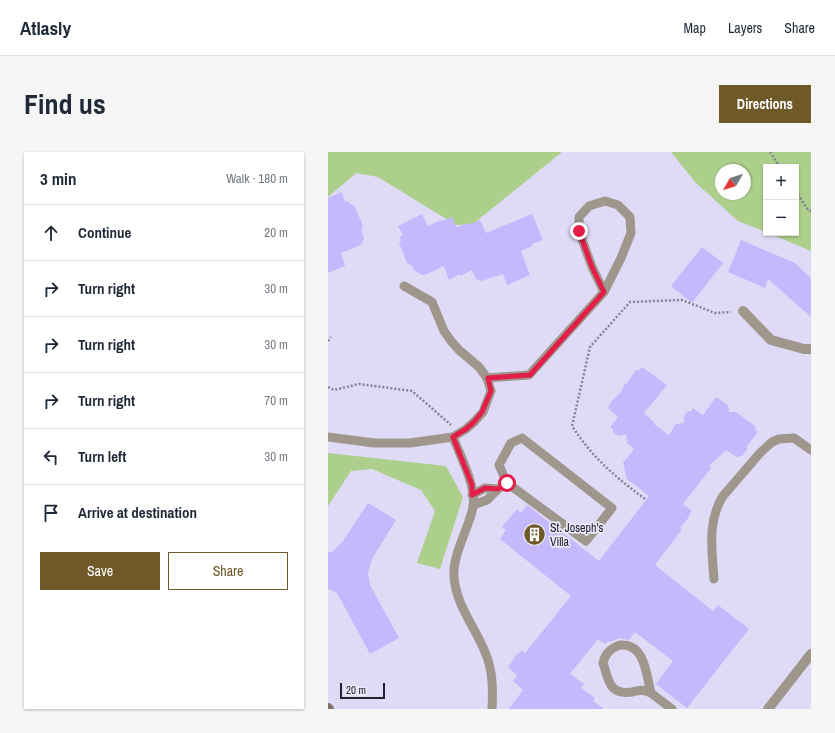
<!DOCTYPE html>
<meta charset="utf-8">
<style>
:root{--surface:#fff;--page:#f6f6f7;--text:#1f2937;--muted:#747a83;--line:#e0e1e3;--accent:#6f5929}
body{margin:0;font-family:"Archivo Narrow",sans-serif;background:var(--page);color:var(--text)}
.controls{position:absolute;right:12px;top:12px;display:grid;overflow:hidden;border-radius:0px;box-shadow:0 1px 3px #0004}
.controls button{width:36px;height:36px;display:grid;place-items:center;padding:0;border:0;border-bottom:1px solid var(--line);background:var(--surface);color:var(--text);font:20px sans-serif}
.compass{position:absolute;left:387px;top:12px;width:36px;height:36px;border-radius:50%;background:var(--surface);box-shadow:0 1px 3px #0004;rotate:231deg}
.scale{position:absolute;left:12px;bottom:10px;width:45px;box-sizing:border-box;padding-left:4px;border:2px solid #24222d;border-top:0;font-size:11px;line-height:14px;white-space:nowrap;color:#24222d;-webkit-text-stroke:3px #eceafb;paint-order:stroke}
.stop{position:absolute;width:12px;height:12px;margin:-9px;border:3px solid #e11d48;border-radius:50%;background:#fff}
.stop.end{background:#e11d48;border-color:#fff;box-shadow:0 1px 4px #0008}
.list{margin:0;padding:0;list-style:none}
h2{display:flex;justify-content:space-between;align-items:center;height:52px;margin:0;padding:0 16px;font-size:17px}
h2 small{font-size:13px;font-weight:400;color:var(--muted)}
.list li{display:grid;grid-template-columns:26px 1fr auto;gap:12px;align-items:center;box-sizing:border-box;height:56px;padding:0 16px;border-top:1px solid var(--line)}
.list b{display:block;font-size:15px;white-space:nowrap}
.list em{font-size:13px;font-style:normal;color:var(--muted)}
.actions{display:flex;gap:8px;padding:12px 16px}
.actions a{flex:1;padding:9px 0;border:1px solid var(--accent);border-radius:0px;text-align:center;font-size:14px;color:var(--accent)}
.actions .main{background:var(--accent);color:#fff}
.icon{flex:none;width:22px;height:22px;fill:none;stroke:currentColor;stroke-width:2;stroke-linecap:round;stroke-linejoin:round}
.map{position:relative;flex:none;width:483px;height:557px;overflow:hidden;border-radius:0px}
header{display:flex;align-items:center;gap:24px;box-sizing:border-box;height:56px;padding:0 20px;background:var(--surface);border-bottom:1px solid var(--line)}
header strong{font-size:19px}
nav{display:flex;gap:22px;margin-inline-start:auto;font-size:14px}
.intro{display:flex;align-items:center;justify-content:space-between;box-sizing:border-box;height:96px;padding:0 24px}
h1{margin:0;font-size:28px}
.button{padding:10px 18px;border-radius:0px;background:var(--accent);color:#fff;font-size:14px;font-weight:700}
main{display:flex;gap:24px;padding:0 24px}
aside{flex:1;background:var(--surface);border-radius:0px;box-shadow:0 1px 3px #0004}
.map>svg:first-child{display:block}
.green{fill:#acd08b;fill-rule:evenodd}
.building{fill:#c5b8fc}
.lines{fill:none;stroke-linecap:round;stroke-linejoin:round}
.path{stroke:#858296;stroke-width:2.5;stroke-dasharray:2 2;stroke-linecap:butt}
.service{stroke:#9f968c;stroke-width:9}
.minor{stroke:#9f968c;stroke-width:10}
.secondary{stroke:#807265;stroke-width:10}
.route{stroke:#e11d48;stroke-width:5}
.labels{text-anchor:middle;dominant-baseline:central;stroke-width:3.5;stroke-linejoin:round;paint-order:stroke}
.poi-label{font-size:12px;fill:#24222d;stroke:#eceafb;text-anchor:start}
</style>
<header>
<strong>Atlasly</strong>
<nav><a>Map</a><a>Layers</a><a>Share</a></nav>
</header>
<div class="intro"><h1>Find us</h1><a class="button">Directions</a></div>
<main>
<aside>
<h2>3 min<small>Walk · 180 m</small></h2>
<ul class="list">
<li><svg class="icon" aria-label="ahead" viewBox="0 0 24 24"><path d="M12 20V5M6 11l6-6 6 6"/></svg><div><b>Continue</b></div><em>20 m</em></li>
<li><svg class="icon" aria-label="right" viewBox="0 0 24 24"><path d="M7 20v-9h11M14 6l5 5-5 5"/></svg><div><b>Turn right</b></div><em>30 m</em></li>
<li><svg class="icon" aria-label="right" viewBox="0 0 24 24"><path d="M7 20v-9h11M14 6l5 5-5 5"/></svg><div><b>Turn right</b></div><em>30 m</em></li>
<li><svg class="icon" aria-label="right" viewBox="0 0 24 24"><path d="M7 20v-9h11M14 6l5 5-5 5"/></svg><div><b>Turn right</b></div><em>70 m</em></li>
<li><svg class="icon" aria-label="left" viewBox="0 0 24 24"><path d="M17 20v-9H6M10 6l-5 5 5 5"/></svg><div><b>Turn left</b></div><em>30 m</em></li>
<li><svg class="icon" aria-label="arrive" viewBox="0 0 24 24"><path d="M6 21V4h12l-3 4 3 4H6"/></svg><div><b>Arrive at destination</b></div></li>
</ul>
<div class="actions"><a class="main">Save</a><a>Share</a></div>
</aside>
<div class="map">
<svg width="483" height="557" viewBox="0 0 483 557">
<rect width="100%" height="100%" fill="#dfdbf7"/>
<!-- green -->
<g class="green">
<polygon points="0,0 234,0 145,72 128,73 50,25 28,21 0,45"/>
<path d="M343,0H483V99L440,81H468V15H438V80L410,69L368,31ZM393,18H417V42H393Z"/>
<polygon points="0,301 118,314 135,345 112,417 89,411 107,359 93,338 44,317 23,319 0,354"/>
</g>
<!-- building -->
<g class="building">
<polygon points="14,40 17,50 21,49 22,52 26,53 35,74 33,78 36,86 33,93 13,101 17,114 0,121 0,46"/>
<polygon points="94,62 100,74 113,68 114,69 124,65 128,75 142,71 143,72 152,68 158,81 204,62 215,88 204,92 204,94 193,99 202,123 179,133 175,122 153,129 148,127 144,118 132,124 132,122 121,128 116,114 97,123 94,123 86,118 83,113 79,111 71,91 73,88 71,84 75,83 70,74"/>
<polygon points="413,88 467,111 483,126 483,165 440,127 437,136 400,120"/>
<polygon points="374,95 395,111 364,151 343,134"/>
<polygon points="314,215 339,233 316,261 326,270 326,272 341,283 348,272 356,271 356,264 360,259 363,259 365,256 375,263 388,245 400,253 401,260 408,260 428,275 427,277 430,280 419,294 419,297 414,304 408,305 398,298 381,314 383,316 355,352 364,359 361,363 361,365 352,376 354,377 327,413 385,459 390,453 421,477 359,556 328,532 345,509 307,480 301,488 291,486 283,490 281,489 277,492 270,487 242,522 256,532 253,536 267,546 265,549 276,557 181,557 195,538 185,529 189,523 180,515 188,503 194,499 197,501 243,444 172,387 178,378 174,375 189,357 193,361 199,353 271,409 321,344 299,327 295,311 306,297 299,291 298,282 290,284 285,280 285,277 282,275 290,265 280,256 282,251 293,240 297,232 299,231 308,218 311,218"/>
<polygon points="40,351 68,368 44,407 40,421 42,433 71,486 42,502 14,450 8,440 0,437 0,400 4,400 15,389"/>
</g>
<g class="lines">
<!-- path -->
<g class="path">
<polyline points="442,0 452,15"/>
<polyline points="468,39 480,58 483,59"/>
<polyline points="0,189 3,185"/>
<polyline points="0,235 6,238 31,232 84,239 123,273"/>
<path d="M317,347C286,324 265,306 244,274L262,195L302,150L354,148L387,161L403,160"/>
</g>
<!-- service -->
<g class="service">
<polyline points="76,134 104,150 116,179 123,189 131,198 151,215 159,226 201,223 276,140 293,106 303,81 302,65 290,53 277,49 261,54 251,65 251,79 264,115 276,140"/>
<polyline points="0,285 46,291 82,291 125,285 138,277 146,270 155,260 163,239 159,226"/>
<path d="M125,285C132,303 149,336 145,355C141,376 124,403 126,425C128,453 147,475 157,500C165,518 165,538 164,557"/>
<polygon points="194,286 284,356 258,389 179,331 171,313 183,291"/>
<polyline points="144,343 157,336 170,337"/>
<polyline points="145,353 159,348 170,337 179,331"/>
<path d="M386,427C384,399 379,369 395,344L432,301L444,290L451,287L466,286L483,298"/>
<path d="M292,493C317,491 318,522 323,541C314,537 313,538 304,540C281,543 281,529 275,511C277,501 283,496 292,493Z"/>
<polyline points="323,541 344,557"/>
</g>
<!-- minor -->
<g class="minor">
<polyline points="415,159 443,188 476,197 483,197"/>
<polyline points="440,557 483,502"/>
</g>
<!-- secondary -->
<polyline class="secondary" points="0,556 1,557"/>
</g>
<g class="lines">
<!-- route -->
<polyline class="route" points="179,331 170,337 157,336 144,343 144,333 125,285 138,277 146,270 154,260 163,239 160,226 202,223 276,140 264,115 251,79"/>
</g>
<!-- icons -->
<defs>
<symbol id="building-disc" viewBox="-11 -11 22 22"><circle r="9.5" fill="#6f5929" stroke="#eceafb"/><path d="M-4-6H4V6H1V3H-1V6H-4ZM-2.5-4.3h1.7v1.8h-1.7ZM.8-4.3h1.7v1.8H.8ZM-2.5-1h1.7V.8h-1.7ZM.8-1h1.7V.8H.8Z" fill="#fff"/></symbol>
</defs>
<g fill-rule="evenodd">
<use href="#building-disc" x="194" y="370" width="25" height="25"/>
</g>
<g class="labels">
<!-- poi labels -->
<g class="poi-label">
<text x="222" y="376">St. Joseph's<tspan x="222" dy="14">Villa</tspan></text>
</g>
</g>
</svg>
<div class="controls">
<button>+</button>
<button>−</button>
</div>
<svg class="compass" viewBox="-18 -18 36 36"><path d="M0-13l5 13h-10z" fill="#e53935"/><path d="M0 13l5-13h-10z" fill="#747a83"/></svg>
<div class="scale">20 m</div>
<div class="stop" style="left:179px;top:331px"></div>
<div class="stop end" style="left:251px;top:79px"></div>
</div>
</main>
